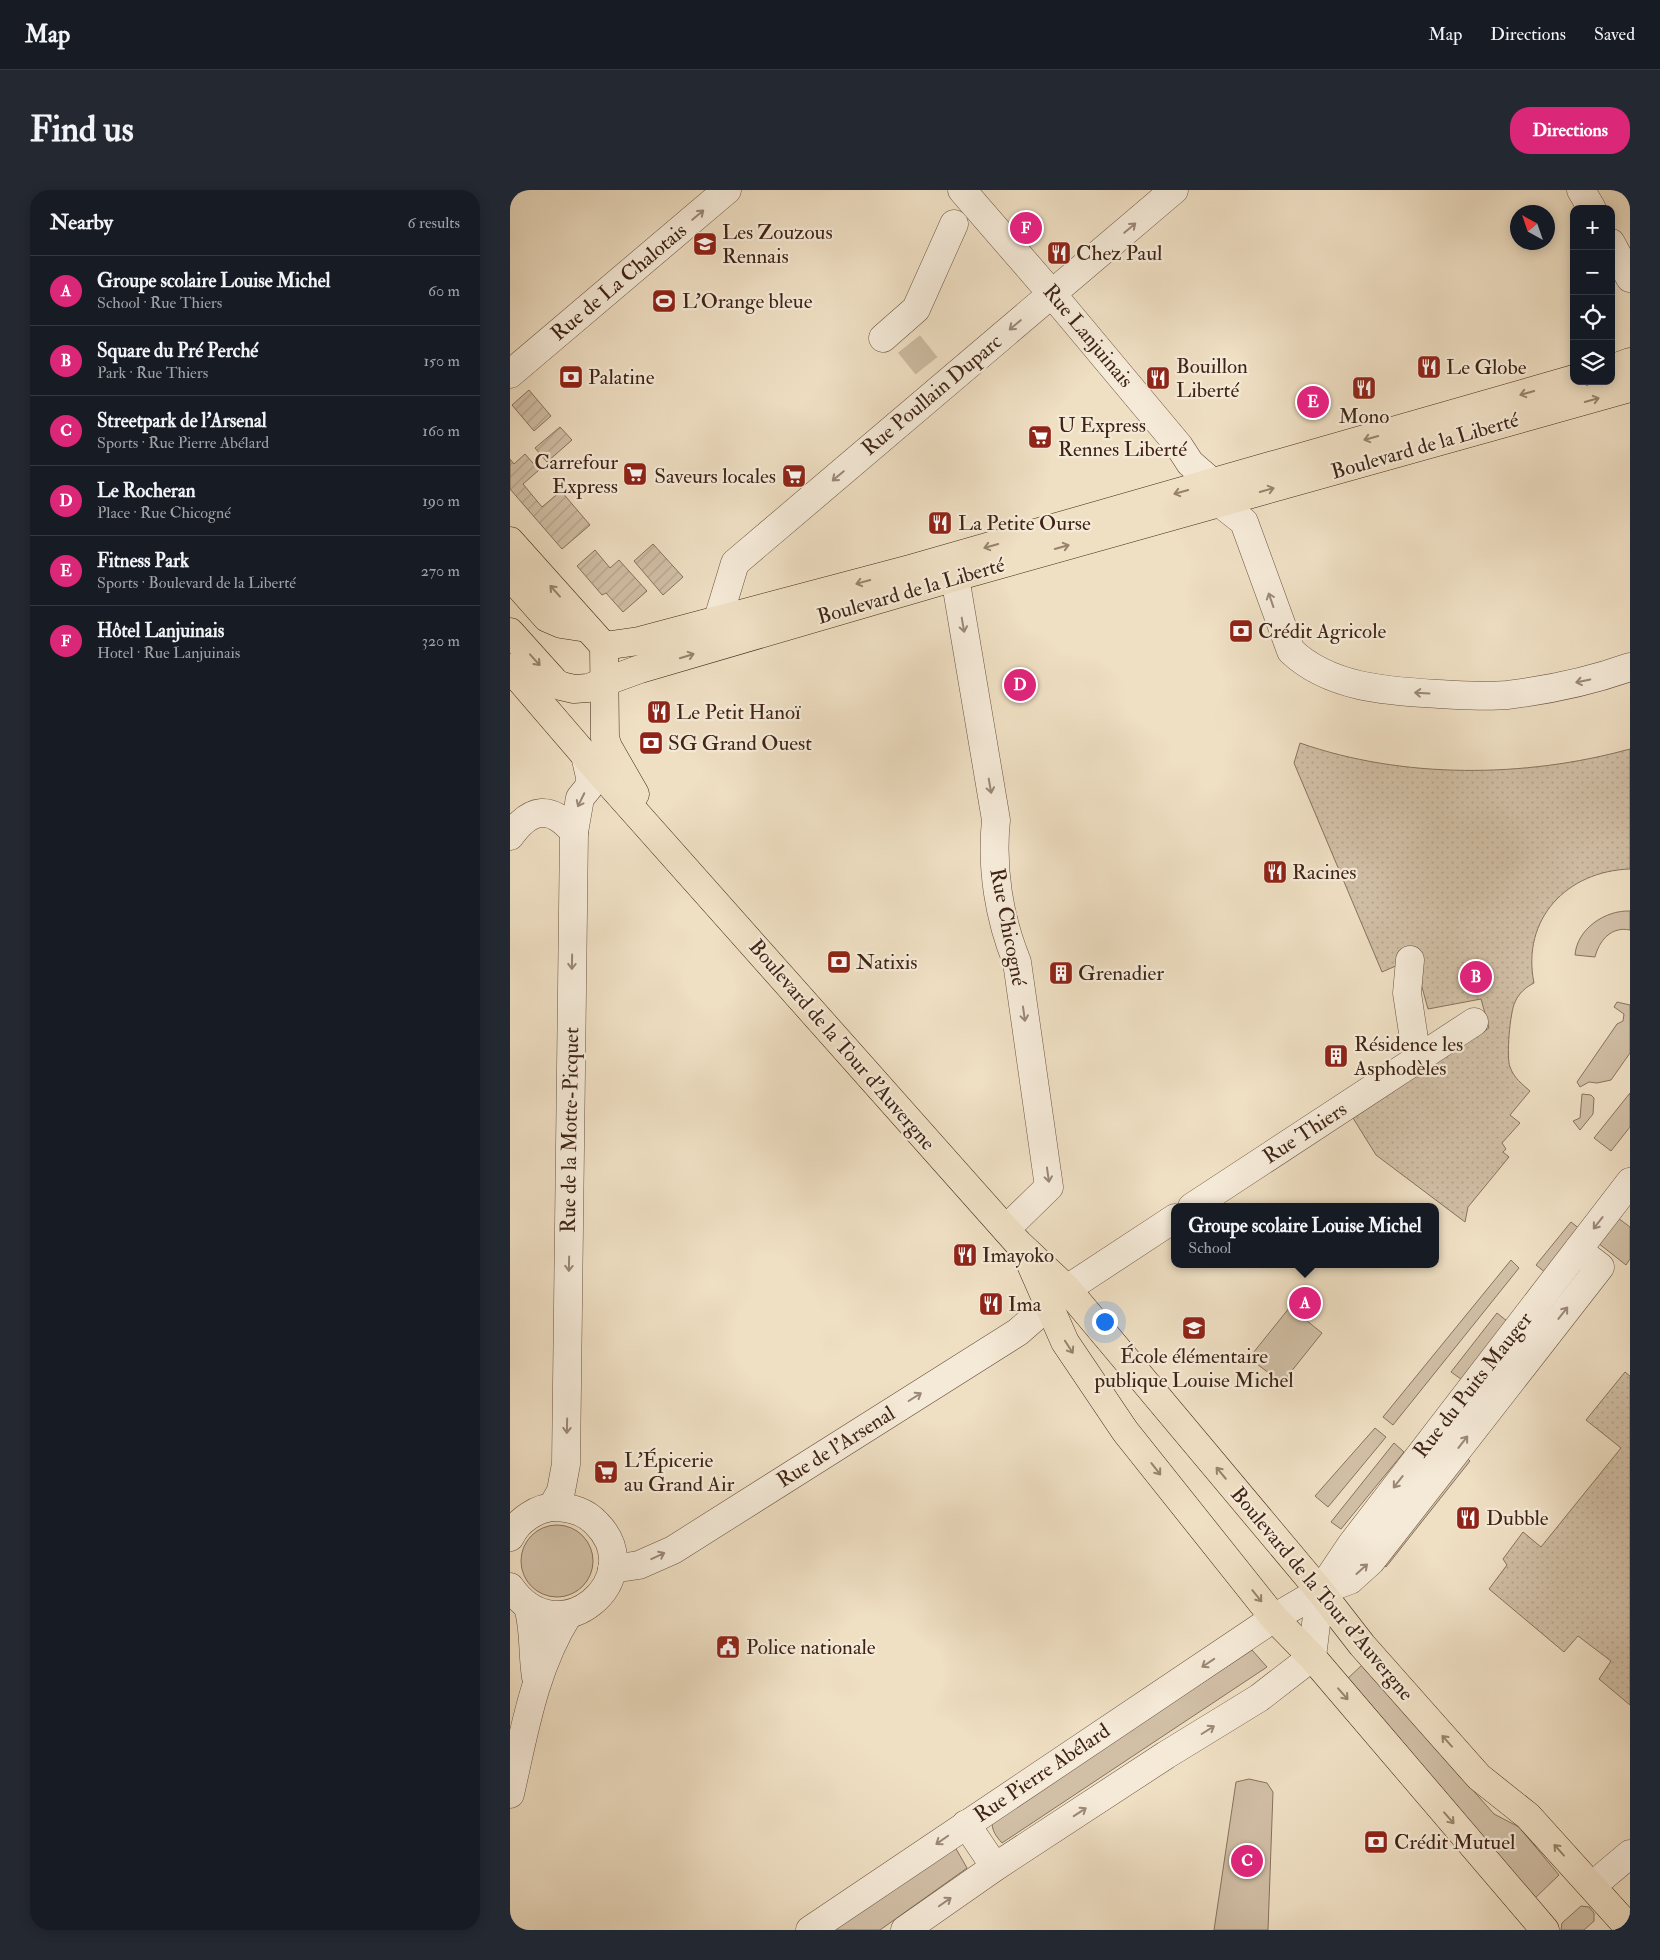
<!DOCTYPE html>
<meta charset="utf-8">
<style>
:root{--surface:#171b24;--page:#242831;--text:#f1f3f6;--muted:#9ea1a6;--line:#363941;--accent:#db2777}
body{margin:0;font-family:"IM FELL Double Pica",serif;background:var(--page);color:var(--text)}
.controls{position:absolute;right:15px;top:15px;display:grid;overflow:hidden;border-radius:10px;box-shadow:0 2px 12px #0003}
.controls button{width:45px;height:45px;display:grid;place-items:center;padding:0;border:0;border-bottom:1px solid var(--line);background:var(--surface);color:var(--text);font:25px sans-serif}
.compass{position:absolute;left:1000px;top:15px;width:45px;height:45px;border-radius:50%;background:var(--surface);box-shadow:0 2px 12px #0003;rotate:320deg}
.you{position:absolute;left:594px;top:1131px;width:18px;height:18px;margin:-12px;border:4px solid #fff;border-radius:50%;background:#1a73e8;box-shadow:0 0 0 8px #1a73e833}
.badge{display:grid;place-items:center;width:32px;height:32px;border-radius:50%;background:var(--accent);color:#fff;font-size:16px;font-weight:700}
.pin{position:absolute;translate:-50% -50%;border:2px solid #fff;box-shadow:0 1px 5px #0006}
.popup{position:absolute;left:661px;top:1013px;width:268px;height:65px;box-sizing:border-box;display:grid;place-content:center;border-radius:10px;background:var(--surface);filter:drop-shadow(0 1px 4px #0005);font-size:16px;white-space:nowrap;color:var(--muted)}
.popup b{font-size:19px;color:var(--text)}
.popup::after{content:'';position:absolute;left:50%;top:100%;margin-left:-10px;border:10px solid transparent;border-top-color:var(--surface)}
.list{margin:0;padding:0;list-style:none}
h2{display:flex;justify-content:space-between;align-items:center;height:65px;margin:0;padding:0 20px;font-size:21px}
h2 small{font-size:16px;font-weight:400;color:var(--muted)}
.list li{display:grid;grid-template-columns:32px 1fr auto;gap:15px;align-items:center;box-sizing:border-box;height:70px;padding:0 20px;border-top:1px solid var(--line)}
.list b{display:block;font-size:19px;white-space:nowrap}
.list p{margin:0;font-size:16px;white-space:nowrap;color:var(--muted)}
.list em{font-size:16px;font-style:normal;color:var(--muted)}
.icon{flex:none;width:28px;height:28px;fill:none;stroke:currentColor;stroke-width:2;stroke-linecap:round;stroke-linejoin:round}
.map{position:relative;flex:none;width:1120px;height:1740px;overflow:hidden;border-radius:20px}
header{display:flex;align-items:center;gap:30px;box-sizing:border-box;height:70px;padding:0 25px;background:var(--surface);border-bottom:1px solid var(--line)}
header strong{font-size:24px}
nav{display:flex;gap:28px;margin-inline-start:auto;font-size:18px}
.intro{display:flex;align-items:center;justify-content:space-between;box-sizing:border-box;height:120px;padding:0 30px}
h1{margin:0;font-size:35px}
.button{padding:12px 22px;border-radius:20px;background:var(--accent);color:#fff;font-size:18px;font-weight:700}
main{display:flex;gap:30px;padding:0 30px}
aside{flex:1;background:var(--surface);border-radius:20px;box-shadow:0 2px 12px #0003}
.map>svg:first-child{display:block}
.grass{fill:#d1bfa6;stroke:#88725e}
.park{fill:url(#park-dots);stroke:#88725e}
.garden{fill:url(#garden-furrows);stroke:#88725e}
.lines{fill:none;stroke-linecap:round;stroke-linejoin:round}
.minor-tunnel{stroke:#ccbaa0;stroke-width:28;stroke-dasharray:28 14;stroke-linecap:butt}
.minor-casing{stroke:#6b5341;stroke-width:29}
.major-casing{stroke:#3f2416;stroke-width:29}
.minor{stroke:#f5ead8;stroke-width:28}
.major{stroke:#efdfc3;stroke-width:28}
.oneway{stroke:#9a8777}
.oneway2{stroke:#97826c}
.labels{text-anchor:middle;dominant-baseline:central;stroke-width:4.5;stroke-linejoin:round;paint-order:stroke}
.poi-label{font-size:21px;fill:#3f2416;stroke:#f5ead8;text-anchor:start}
.street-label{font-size:21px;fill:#3f2416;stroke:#f5ead8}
</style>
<header>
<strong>Map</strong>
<nav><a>Map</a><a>Directions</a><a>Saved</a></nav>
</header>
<div class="intro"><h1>Find us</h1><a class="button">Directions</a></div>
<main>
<aside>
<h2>Nearby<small>6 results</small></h2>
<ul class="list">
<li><span class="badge">A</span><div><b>Groupe scolaire Louise Michel</b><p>School · Rue Thiers</p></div><em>60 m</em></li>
<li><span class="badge">B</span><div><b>Square du Pré Perché</b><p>Park · Rue Thiers</p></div><em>150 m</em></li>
<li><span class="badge">C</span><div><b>Streetpark de l'Arsenal</b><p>Sports · Rue Pierre Abélard</p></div><em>160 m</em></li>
<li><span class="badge">D</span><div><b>Le Rocheran</b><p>Place · Rue Chicogné</p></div><em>190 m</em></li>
<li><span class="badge">E</span><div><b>Fitness Park</b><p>Sports · Boulevard de la Liberté</p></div><em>270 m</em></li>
<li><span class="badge">F</span><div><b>Hôtel Lanjuinais</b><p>Hotel · Rue Lanjuinais</p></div><em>320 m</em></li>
</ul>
</aside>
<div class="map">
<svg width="1120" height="1740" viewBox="0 0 1120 1740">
<defs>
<pattern id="park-dots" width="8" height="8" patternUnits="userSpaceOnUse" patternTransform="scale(1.25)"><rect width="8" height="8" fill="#d1bfa6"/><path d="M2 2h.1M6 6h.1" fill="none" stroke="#b4a48e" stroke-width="1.8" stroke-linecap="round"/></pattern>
<pattern id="garden-furrows" width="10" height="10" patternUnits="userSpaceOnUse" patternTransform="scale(1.25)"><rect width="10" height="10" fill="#d1bfa6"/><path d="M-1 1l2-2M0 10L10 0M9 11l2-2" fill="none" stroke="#b4a48e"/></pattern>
</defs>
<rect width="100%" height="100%" fill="#efdfc3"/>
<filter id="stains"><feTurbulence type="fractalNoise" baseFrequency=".004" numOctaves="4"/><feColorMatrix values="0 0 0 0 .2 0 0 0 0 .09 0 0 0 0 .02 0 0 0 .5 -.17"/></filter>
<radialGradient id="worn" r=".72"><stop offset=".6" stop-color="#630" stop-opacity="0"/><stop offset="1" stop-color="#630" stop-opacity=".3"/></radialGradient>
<!-- grass -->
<g class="grass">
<path d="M1120,721V740C1101,736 1089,751 1085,767L1065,765C1067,739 1095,720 1120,721Z"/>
<polygon points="1107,812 1120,815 1120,863 1101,890 1087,893 1079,892 1070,897 1067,892 1107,834 1113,831 1114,824 1104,817"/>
<polygon points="1120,903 1120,937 1101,961 1084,948"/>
<polygon points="1072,904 1081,905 1084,908 1083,924 1070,940 1063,931 1070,928"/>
<polygon points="1108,1028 1120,1037 1120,1069 1116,1075 1088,1053"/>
<polygon points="1061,1032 1071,1040 1036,1083 1026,1075"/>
<polygon points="1001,1070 1009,1078 883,1235 873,1227"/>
<polygon points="780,1117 812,1143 772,1193 739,1168"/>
<polygon points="987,1123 997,1131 951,1189 941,1182"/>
<polygon points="865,1238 876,1247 818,1317 805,1306"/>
<polygon points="884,1253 894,1262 831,1339 821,1332"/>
<polygon points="957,1268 960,1271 876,1377 867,1369"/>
<circle cx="47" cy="1371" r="36"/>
<path d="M742,1460L757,1477L492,1653C486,1646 482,1641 482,1632Z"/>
<polygon points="852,1475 984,1624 1009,1637 1049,1685 1023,1710 835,1491"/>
<polygon points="739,1589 757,1593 763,1602 758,1740 704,1740 726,1592"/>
<polygon points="445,1657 457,1678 370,1740 324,1740"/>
<polygon points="1071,1716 1079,1717 1084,1723 1084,1731 1074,1740 1051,1740 1052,1733"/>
</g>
<!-- park -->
<g class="park">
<path d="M790,553C893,589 1015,588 1120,559V679C1057,681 1011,729 1024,793C1016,797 1009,803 1005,812C1000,822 996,867 1000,877C1004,888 1012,894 1020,901L1000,925L1010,933L992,953L996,959L993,962L999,967L958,1017L955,1032L866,965L843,928L979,838L971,809L918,819L904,768L872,782L784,573Z"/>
<polygon points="1115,1182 1120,1186 1120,1515 1089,1489 1101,1471 1068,1446 1054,1462 979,1399 997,1375 993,1369 1013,1342 1031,1357 1111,1258 1076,1230"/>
</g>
<!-- garden -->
<g class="garden">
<polygon points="19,200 41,226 24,241 2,215"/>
<polygon points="50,237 62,250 37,272 25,258"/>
<polygon points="15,264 29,280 13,294 32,317 51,301 80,335 52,359 0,299 0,269 4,274"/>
<polygon points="143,354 173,387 153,405 124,371"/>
<polygon points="85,360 100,378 109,370 137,401 113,422 96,403 92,405 67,376"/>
</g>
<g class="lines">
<!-- minor-tunnel -->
<polyline class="minor-tunnel" points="399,154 419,179"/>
<defs>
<g id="minor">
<path d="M452,0L542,104L669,256L680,273L703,293L710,313L734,332L781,461C820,498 878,501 928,504C951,505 975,507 997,505C1039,500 1081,491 1120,477"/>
<polyline points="1071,0 1082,19"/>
<polyline points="1101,53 1120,88"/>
<polyline points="373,148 406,119 444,34"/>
<polyline points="0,184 217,0"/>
<path d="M445,387L486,630C481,678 489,728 507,772L539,997L496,1039"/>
<polyline points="208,429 225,373 664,0"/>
<path d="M0,646C21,617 41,615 64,642"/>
<polyline points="900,770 897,803 907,869"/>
<polyline points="682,1017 964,832"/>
<polyline points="42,1317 51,1301 56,1274 64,642 70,608 79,597 80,587 75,565"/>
<path d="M0,1347C8,1330 28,1317 46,1317C63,1318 76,1322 87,1334C140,1388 49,1468 0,1397"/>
<polyline points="102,1379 129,1375 163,1360 508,1142 557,1099 665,1028"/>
<path d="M18,1417C25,1440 22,1463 26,1487"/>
<path d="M0,1604C14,1543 24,1479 58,1425"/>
<polyline points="456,1634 485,1677"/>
<polyline points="1082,1696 1120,1664"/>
<polyline points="300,1740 764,1428 810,1401 840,1390 861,1371 1090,1077 1068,1060"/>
<polyline points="395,1740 485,1677 656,1565 749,1508 802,1467 810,1401 841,1355 1120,992"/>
</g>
<g id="major">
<polyline points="1101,179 1120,172"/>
<polyline points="0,351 94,456 95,548 98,557 125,604"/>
<polyline points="0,386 37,428 51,434 77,438"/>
<polyline points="0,442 45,492 51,496 64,499 78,498 130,479 445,387 1120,198"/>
<polyline points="94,456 129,451 400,379 1064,189"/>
<polyline points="0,478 92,585 508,1053 557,1099 810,1401 852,1455 969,1587 1018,1626 1120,1739"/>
<polyline points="519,1070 555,1152 615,1241 764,1428 802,1467 1035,1740"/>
</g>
</defs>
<!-- minor casing -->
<use href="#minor" class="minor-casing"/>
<!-- major casing -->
<use href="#major" class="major-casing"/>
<!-- minor -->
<use href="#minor" class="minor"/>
<!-- major -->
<use href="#major" class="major"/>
</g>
<!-- one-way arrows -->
<defs><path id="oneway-shaft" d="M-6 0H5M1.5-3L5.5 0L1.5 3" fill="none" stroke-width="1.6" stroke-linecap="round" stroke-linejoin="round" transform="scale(1.25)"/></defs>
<g class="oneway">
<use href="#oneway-shaft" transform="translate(188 25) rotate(-40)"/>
<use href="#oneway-shaft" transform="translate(620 38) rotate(-40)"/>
<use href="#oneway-shaft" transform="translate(505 135) rotate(140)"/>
<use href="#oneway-shaft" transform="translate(328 286) rotate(140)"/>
<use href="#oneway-shaft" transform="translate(761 410) rotate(-109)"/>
<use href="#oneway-shaft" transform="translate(453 435) rotate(80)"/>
<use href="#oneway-shaft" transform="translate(1073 491) rotate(168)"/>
<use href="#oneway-shaft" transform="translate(912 503) rotate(-177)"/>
<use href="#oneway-shaft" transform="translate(480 596) rotate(80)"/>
<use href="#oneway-shaft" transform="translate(71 610) rotate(116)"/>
<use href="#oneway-shaft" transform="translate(62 772) rotate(91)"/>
<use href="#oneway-shaft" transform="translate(514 824) rotate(82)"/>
<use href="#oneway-shaft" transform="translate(538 985) rotate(82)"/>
<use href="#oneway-shaft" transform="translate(1088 1033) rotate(128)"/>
<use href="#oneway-shaft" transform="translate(59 1074) rotate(91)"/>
<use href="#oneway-shaft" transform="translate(1053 1123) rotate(-52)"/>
<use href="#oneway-shaft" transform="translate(405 1207) rotate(-32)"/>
<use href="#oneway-shaft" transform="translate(57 1236) rotate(91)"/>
<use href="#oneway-shaft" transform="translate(953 1252) rotate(-52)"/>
<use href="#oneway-shaft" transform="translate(888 1292) rotate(128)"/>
<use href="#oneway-shaft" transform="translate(148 1366) rotate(-25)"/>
<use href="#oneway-shaft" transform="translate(852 1379) rotate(-42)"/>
<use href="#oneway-shaft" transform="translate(698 1473) rotate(146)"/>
<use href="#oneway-shaft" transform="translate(698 1540) rotate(-32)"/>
<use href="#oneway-shaft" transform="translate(570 1622) rotate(-33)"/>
<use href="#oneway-shaft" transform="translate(432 1650) rotate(145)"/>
<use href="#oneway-shaft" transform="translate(435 1712) rotate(-35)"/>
</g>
<g class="oneway2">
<use href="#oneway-shaft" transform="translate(1017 203) rotate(164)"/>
<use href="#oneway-shaft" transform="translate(1082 210) rotate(-16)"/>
<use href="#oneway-shaft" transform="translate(861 248) rotate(164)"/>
<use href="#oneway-shaft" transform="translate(757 300) rotate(-16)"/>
<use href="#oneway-shaft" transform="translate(671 302) rotate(164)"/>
<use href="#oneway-shaft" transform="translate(481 356) rotate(164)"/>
<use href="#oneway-shaft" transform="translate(552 357) rotate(-16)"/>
<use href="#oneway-shaft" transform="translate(353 392) rotate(165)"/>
<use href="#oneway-shaft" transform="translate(45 401) rotate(-132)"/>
<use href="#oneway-shaft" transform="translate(177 466) rotate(-17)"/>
<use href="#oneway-shaft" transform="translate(25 470) rotate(48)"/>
<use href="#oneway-shaft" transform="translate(559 1157) rotate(57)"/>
<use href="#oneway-shaft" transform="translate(646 1279) rotate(52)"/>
<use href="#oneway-shaft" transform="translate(711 1283) rotate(-130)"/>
<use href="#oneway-shaft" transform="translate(747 1406) rotate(51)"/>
<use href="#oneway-shaft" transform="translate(833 1504) rotate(49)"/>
<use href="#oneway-shaft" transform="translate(937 1551) rotate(-132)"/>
<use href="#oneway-shaft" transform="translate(939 1628) rotate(49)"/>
<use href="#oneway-shaft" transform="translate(1049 1660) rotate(-132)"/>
</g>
<!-- icons -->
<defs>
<symbol id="school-square" viewBox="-11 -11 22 22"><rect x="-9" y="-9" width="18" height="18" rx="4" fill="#8f2418" stroke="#f5ead8"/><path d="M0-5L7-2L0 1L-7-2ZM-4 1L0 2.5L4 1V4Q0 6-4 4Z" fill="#fff"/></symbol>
<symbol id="restaurant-square" viewBox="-11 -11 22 22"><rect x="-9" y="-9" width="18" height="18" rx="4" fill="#8f2418" stroke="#f5ead8"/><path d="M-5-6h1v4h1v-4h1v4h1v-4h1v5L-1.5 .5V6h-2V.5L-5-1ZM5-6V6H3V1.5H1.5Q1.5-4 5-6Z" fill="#fff"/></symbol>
<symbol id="stadium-square" viewBox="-11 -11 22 22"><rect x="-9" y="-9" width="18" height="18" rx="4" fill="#8f2418" stroke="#f5ead8"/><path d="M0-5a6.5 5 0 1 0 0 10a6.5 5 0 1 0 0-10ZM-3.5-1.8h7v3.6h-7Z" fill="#fff"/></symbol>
<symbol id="bank-square" viewBox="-11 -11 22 22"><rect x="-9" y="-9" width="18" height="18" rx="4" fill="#8f2418" stroke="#f5ead8"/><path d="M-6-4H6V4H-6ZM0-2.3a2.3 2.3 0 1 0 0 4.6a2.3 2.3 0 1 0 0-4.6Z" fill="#fff"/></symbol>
<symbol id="supermarket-square" viewBox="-11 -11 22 22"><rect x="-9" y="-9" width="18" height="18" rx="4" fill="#8f2418" stroke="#f5ead8"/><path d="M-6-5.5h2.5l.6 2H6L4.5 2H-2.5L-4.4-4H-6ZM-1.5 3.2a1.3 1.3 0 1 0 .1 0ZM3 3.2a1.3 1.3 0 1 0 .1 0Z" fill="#fff"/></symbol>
<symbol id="building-square" viewBox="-11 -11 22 22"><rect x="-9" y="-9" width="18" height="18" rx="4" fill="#8f2418" stroke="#f5ead8"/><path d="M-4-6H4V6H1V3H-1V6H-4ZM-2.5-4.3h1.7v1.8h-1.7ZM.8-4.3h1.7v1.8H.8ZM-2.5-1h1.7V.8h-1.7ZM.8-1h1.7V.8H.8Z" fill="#fff"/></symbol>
<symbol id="civic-square" viewBox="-11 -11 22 22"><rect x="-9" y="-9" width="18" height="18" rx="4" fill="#8f2418" stroke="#f5ead8"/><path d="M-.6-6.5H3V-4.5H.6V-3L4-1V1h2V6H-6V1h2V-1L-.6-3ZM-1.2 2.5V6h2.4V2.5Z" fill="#fff"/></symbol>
</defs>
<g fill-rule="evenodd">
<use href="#school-square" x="181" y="40" width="28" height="28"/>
<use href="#restaurant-square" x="535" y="49" width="28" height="28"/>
<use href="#stadium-square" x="140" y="97" width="28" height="28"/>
<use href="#restaurant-square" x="905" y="163" width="28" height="28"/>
<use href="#bank-square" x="47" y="173" width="28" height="28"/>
<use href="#restaurant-square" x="634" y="174" width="28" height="28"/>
<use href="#restaurant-square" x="840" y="184" width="28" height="28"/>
<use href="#supermarket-square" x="516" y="233" width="28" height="28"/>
<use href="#supermarket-square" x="111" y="270" width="28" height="28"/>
<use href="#supermarket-square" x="270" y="272" width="28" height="28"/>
<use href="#restaurant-square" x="416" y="319" width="28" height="28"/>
<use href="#bank-square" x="717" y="427" width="28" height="28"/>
<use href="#restaurant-square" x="135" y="508" width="28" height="28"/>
<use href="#bank-square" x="127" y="539" width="28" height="28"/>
<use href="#restaurant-square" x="751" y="668" width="28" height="28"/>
<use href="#bank-square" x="315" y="758" width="28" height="28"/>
<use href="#building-square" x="537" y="769" width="28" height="28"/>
<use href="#building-square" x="812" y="852" width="28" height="28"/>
<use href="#restaurant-square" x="441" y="1051" width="28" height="28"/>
<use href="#restaurant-square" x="467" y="1100" width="28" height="28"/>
<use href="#school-square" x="670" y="1124" width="28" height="28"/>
<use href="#supermarket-square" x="82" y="1268" width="28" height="28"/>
<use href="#restaurant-square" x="944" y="1314" width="28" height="28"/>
<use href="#civic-square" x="204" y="1443" width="28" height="28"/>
<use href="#bank-square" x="852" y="1638" width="28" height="28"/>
</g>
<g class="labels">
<!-- poi labels -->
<g class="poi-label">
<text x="212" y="42">Les Zouzous<tspan x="212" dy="24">Rennais</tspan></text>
<text x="566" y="63">Chez Paul</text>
<text x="172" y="111">L’Orange bleue</text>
<text x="666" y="176">Bouillon<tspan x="666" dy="24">Liberté</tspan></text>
<text x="936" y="177">Le Globe</text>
<text x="78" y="187">Palatine</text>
<text x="854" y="226" text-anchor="middle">Mono</text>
<text x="548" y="235">U Express<tspan x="548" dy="24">Rennes Liberté</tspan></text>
<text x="108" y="272" text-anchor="end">Carrefour<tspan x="108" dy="24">Express</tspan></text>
<text x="266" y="286" text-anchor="end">Saveurs locales</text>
<text x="448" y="333">La Petite Ourse</text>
<text x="748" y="441">Crédit Agricole</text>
<text x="166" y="522">Le Petit Hanoï</text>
<text x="158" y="553">SG Grand Ouest</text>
<text x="782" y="682">Racines</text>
<text x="346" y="772">Natixis</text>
<text x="568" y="783">Grenadier</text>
<text x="844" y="854">Résidence les<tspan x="844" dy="24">Asphodèles</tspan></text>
<text x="472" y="1065">Imayoko</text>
<text x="498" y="1114">Ima</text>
<text x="684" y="1166" text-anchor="middle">École élémentaire<tspan x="684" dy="24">publique Louise Michel</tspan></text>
<text x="114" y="1270">L'Épicerie<tspan x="114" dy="24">au Grand Air</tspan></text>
<text x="976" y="1328">Dubble</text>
<text x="236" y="1457">Police nationale</text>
<text x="884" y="1652">Crédit Mutuel</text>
</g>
<!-- street labels -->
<g class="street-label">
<text transform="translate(109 92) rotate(-40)">Rue de La Chalotais</text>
<text transform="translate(578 146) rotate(50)">Rue Lanjuinais</text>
<text transform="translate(422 205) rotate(-40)">Rue Poullain Duparc</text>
<text transform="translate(915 256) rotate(-16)">Boulevard de la Liberté</text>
<text transform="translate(401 401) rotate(-16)">Boulevard de la Liberté</text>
<text transform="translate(498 737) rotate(79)">Rue Chicogné</text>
<text transform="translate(332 855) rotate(49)">Boulevard de la Tour d'Auvergne</text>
<text transform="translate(60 940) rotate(-89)">Rue de la Motte-Picquet</text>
<text transform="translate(795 943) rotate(-33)">Rue Thiers</text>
<text transform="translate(963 1195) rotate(-52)">Rue du Puits Mauger</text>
<text transform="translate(326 1257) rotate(-32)">Rue de l'Arsenal</text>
<text transform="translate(812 1404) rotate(50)">Boulevard de la Tour d'Auvergne</text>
<text transform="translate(532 1583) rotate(-34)">Rue Pierre Abélard</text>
</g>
</g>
<rect width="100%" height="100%" filter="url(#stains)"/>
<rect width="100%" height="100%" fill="url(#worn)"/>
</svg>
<div class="controls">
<button>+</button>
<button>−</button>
<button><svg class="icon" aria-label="locate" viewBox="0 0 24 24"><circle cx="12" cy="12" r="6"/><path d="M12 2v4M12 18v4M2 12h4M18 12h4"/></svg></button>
<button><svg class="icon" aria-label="layers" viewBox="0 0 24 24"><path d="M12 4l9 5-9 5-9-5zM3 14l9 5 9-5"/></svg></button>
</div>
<svg class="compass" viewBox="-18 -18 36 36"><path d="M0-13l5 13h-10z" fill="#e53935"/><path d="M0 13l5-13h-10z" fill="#9ea1a6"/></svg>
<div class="you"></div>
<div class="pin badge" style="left:795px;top:1113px">A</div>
<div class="popup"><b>Groupe scolaire Louise Michel</b>School</div>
<div class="pin badge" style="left:966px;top:787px">B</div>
<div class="pin badge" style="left:737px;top:1671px">C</div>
<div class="pin badge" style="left:510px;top:495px">D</div>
<div class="pin badge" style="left:803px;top:212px">E</div>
<div class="pin badge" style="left:516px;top:38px">F</div>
</div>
</main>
